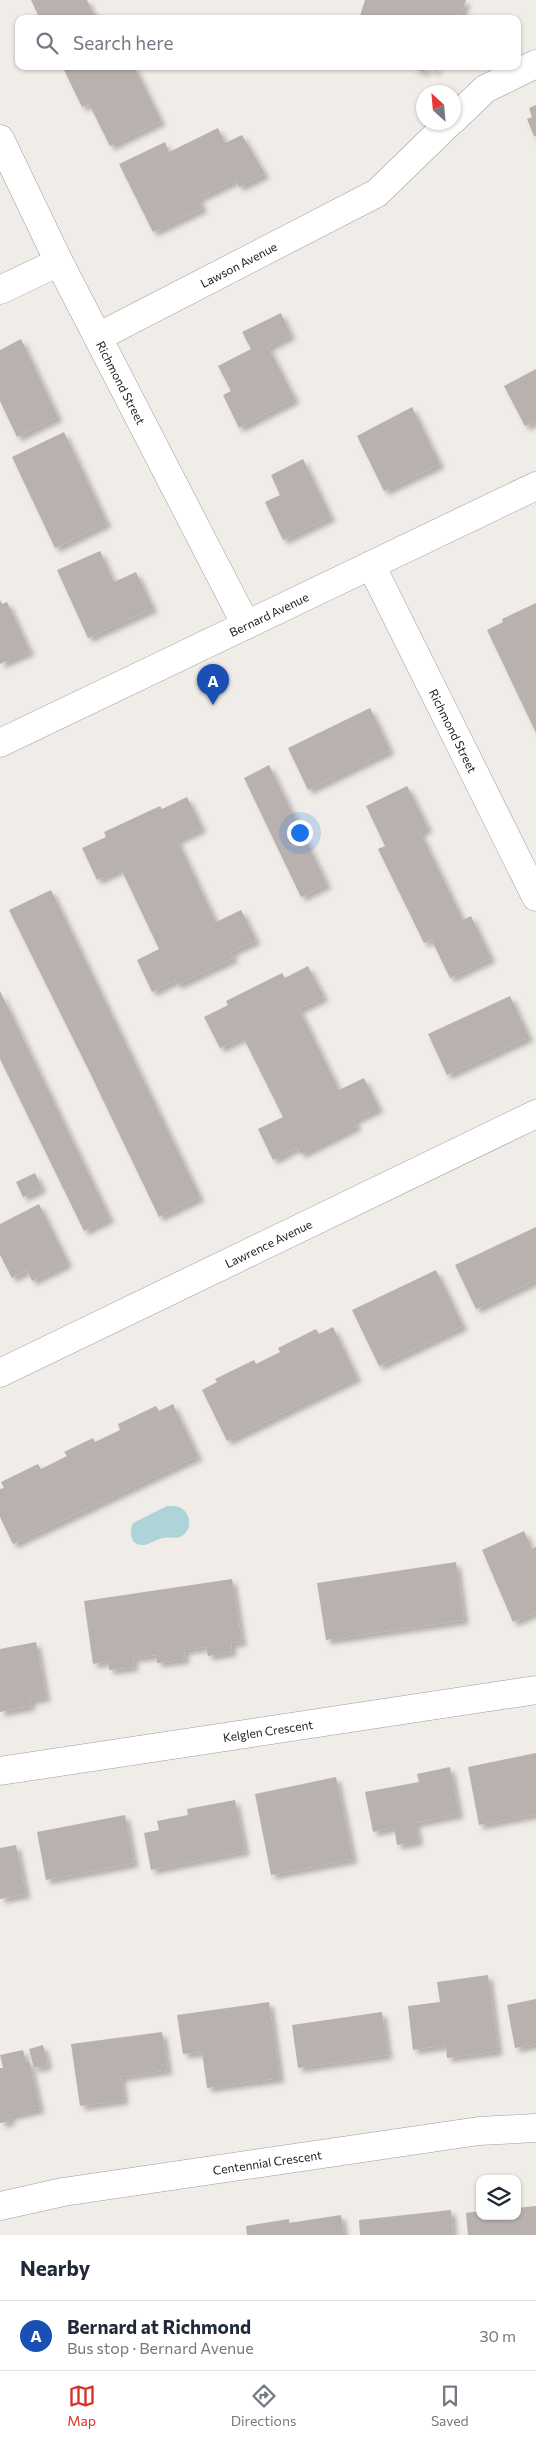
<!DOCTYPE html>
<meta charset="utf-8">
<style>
:root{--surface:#fff;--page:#f6f6f7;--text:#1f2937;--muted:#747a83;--line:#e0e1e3;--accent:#d93025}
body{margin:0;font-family:Commissioner,sans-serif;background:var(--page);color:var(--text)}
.controls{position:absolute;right:15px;bottom:15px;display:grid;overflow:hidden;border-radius:10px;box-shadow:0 1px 4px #0004}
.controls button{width:45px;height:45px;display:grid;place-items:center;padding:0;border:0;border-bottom:1px solid var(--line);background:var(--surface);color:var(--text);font:25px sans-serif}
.compass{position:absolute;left:416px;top:85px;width:45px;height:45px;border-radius:50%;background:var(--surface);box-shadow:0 1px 4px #0004;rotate:334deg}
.you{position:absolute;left:299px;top:832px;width:18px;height:18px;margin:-12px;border:4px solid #fff;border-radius:50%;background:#1a73e8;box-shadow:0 0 0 8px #1a73e833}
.badge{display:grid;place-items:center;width:32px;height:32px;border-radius:50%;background:var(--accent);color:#fff;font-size:16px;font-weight:700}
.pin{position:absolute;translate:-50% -41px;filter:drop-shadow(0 1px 2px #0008)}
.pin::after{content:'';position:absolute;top:26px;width:18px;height:15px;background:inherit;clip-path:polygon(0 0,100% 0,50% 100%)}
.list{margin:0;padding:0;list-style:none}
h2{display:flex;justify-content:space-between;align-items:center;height:65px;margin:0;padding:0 20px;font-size:21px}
h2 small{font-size:16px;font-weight:400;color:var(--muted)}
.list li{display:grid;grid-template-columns:32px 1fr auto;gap:15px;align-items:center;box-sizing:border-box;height:70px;padding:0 20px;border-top:1px solid var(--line)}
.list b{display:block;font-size:19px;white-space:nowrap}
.list p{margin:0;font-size:16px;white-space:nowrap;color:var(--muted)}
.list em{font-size:16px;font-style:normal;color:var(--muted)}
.icon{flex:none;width:28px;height:28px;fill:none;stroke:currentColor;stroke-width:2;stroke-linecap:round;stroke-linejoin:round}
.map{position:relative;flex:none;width:536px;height:2235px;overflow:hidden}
.search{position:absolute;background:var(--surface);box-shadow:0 1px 4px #0004;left:15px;right:15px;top:15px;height:55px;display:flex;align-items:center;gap:12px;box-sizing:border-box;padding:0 18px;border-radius:10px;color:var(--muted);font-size:19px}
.sheet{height:135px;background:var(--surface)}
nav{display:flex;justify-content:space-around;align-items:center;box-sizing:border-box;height:70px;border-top:1px solid var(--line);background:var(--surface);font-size:14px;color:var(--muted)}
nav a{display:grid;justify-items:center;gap:2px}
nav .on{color:var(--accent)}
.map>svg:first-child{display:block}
.water{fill:#aed3d8}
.building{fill:#b9b1ae;filter:url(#shadow)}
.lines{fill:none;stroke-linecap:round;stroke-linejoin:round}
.minor-casing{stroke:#9e9e9e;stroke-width:29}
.minor{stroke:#fff;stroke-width:28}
.labels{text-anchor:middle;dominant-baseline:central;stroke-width:4;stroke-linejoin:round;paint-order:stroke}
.street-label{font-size:12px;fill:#212121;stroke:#fff}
</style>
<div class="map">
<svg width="536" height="2235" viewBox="0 0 536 2235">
<defs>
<filter id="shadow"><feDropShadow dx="4.5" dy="4.5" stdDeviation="2.5" flood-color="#0004"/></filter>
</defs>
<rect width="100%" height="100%" fill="#f0ece8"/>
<!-- water -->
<path class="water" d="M167,1506C171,1506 176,1506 179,1507C191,1512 193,1529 182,1536C175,1540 169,1536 163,1538C157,1539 150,1544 144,1545C130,1546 129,1532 133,1523Z"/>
<!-- building -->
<g class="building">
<polygon points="31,0 87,0 96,19 40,19"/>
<polygon points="365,0 466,0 461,15 456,14 454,19 359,19"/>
<polygon points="73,66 134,66 161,121 110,146 89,104 82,107 64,70"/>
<polygon points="409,66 437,66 436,71 426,67 424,72"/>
<polygon points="536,105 536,136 534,136 527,119 532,117 529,108"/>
<polygon points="218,128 225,143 242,135 265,174 239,187 236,180 198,198 203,208 153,232 119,164 165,142 169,152"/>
<polygon points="281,313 291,335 268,347 295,399 239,428 223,395 231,391 218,366 251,349 242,332"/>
<polygon points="21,339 58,417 17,437 0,401 0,350"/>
<polygon points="536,369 536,421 525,426 504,386"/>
<polygon points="412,407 440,464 384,491 357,436"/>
<polygon points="64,432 107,523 55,548 12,457"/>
<polygon points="303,459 331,517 283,540 265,502 280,495 271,475"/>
<polygon points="100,551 114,582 136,572 153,608 88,638 57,570"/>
<polygon points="0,600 2,604 7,602 30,651 0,664"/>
<polygon points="536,603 536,733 487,630 503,622 502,619"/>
<polygon points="370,708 390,750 308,790 288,748"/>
<polygon points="269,765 327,884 301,897 244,778"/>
<polygon points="407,786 428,828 420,832 463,920 471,916 491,958 450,978 431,939 424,943 378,849 385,846 366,806"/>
<polygon points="187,797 202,828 177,840 216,922 241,910 256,940 231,952 234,958 177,985 175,980 152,992 137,960 159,949 121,869 97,880 82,848 106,837 104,832 160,806 162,809"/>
<polygon points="51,890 200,1197 159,1217 91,1075 9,910"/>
<polygon points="308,966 324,997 299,1009 339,1090 364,1078 379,1108 354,1120 357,1126 301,1154 297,1147 273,1160 258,1129 283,1117 243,1037 220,1048 204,1017 228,1005 226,1001 282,973 285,978"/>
<polygon points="0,991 110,1218 84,1231 0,1059"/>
<polygon points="510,996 529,1037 447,1075 428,1034"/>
<polygon points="35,1173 42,1188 23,1197 16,1182"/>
<polygon points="39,1204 68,1263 32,1281 27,1270 12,1278 0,1255 0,1224"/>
<polygon points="536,1227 536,1280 476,1309 455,1265"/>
<polygon points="436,1270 463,1326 379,1366 352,1310"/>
<polygon points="333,1327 357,1377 227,1441 202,1390 217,1382 215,1379 254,1360 256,1364 280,1352 278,1348 316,1329 319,1334"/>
<polygon points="173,1404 198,1456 13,1544 0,1517 0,1489 4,1488 1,1482 38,1464 41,1469 67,1456 64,1452 93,1438 95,1442 120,1430 118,1424 156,1406 159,1411"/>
<polygon points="524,1531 532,1549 536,1547 536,1612 513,1622 482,1550"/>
<polygon points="456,1562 464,1620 326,1640 317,1583"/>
<polygon points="232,1579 242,1642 231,1643 232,1652 208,1656 206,1647 184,1650 185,1659 157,1663 156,1655 133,1658 134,1667 109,1670 108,1661 93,1664 84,1601"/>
<polygon points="36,1642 46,1697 30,1700 31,1706 0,1712 0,1649"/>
<polygon points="536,1753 536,1814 479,1825 468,1767"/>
<polygon points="450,1767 459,1814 415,1823 419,1841 397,1845 394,1827 373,1832 365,1792 419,1782 417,1774"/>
<polygon points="336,1777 353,1859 271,1875 255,1794"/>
<polygon points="235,1800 245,1851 151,1870 144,1833 159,1830 157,1821 188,1815 187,1809"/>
<polygon points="125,1815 134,1863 46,1880 37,1832"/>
<polygon points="16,1845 26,1894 0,1899 0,1848"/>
<polygon points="488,1975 498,2051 447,2058 446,2045 413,2050 408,2006 440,2002 437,1982"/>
<polygon points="536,1999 536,2044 515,2048 507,2005"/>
<polygon points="269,2002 280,2078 207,2088 202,2052 183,2054 177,2015"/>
<polygon points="382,2012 388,2055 298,2068 292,2025"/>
<polygon points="162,2032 168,2070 121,2077 124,2100 80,2106 71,2044"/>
<polygon points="43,2045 48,2065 34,2068 29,2049"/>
<polygon points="23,2050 26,2062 29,2061 40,2109 9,2116 11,2121 0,2123 0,2068 3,2068 0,2055"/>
<polygon points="536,2206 536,2235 468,2235 466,2213 480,2211 480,2216 517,2216 517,2208"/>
<polygon points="451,2210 453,2235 360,2235 359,2220"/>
<polygon points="341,2215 344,2235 247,2235 246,2226 289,2219 289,2223"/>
</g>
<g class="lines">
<defs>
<g id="minor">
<polyline points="454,119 485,89 536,64"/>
<path id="s1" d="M0,139L59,262L246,625"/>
<polyline points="0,290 59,262"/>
<path id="s2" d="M98,337L377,193L450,122"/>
<path id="s3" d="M371,565L536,897"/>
<path id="s4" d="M0,743L536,486"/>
<path id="s5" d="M0,1373L536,1114"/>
<path id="s6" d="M0,1771L536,1690"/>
<path id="s7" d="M0,2206L63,2192L479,2131L536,2128"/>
</g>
</defs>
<!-- minor casing -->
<use href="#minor" class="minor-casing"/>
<!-- minor -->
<use href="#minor" class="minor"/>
</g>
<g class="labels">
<!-- street labels -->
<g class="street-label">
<text stroke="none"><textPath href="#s2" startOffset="158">Lawson Avenue</textPath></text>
<text stroke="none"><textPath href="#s1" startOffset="272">Richmond Street</textPath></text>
<text stroke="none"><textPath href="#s4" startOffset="298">Bernard Avenue</textPath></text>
<text stroke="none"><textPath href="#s3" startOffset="185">Richmond Street</textPath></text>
<text stroke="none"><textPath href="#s5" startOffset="298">Lawrence Avenue</textPath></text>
<text stroke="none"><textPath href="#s6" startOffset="271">Kelglen Crescent</textPath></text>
<text stroke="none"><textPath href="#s7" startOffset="271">Centennial Crescent</textPath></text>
</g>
</g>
</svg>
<div class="controls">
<button><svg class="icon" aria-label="layers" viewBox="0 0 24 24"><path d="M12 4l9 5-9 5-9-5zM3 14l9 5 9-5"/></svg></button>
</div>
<svg class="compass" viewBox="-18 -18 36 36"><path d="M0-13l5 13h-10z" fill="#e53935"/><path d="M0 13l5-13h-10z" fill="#747a83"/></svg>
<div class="you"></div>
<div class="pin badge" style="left:213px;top:705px;background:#1a4fb4">A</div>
<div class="search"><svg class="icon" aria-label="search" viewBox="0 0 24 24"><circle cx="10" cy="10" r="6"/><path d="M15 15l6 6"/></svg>Search here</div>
</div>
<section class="sheet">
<h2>Nearby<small></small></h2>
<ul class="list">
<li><span class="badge" style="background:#1a4fb4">A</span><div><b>Bernard at Richmond</b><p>Bus stop · Bernard Avenue</p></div><em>30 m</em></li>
</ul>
</section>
<nav>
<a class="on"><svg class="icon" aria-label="map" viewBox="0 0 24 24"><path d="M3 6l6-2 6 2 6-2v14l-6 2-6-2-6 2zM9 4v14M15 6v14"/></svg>Map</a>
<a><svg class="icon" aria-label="directions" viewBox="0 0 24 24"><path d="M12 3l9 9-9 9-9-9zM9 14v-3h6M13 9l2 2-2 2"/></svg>Directions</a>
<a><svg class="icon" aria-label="saved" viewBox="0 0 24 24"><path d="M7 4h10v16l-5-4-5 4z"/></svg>Saved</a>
</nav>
